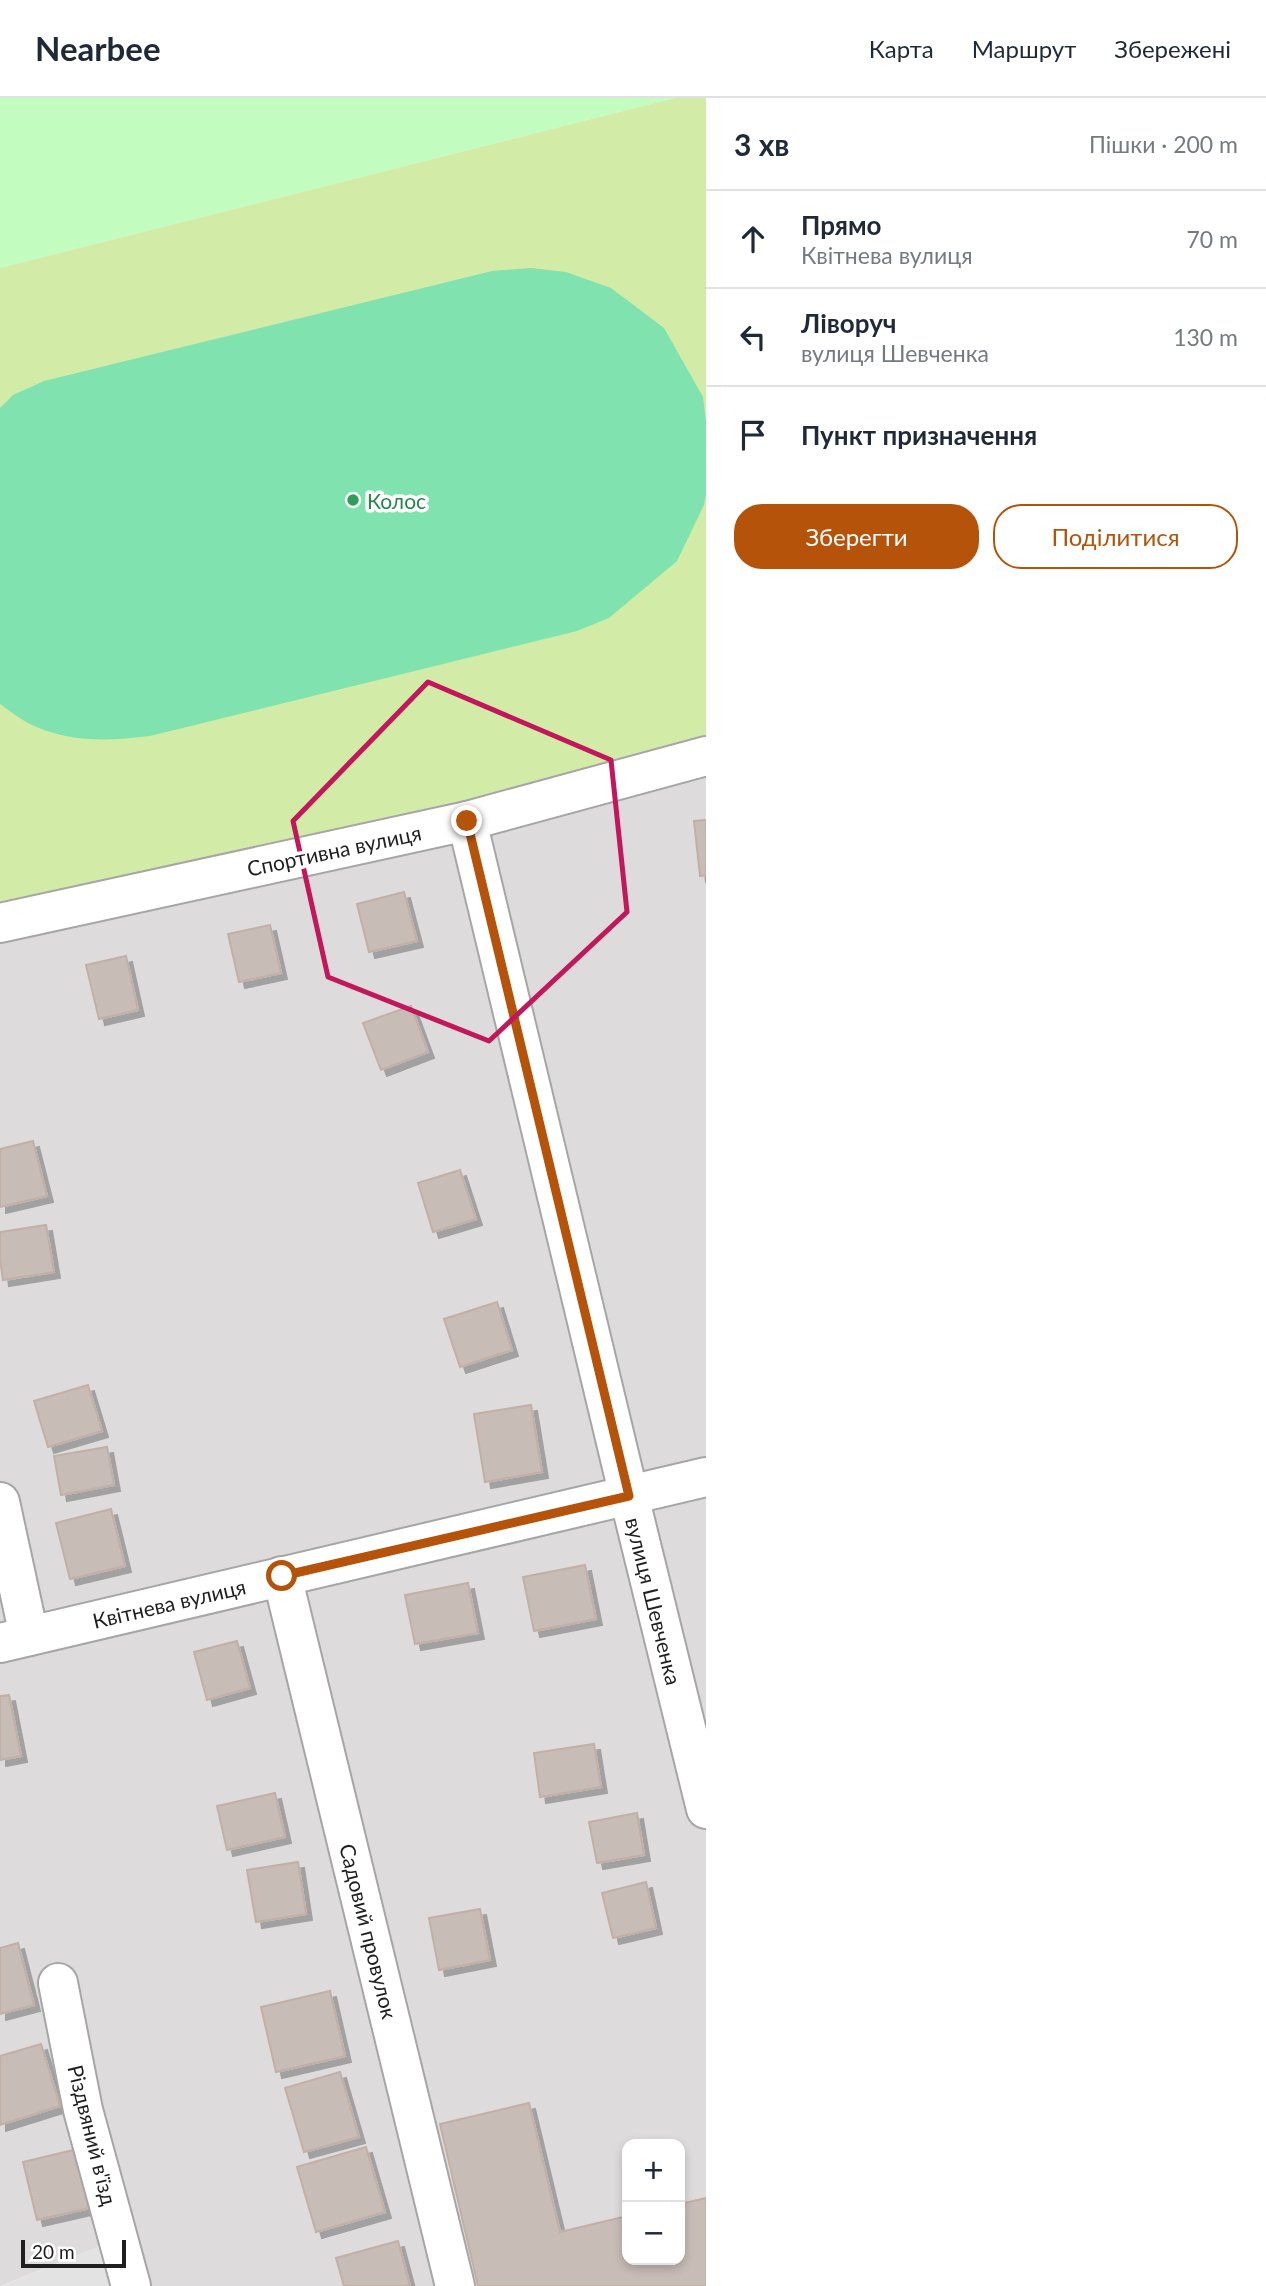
<!DOCTYPE html>
<html lang="uk">
<meta charset="utf-8">
<style>
:root{--surface:#fff;--page:#f6f6f7;--text:#1f2937;--muted:#747a83;--line:#e0e1e3;--accent:#b45309}
body{margin:0;font-family:Lato,sans-serif;background:var(--page);color:var(--text)}
.controls{position:absolute;right:21px;bottom:21px;display:grid;overflow:hidden;border-radius:14px;box-shadow:0 4px 10px #0003}
.controls button{width:63px;height:63px;display:grid;place-items:center;padding:0;border:0;border-bottom:2px solid var(--line);background:var(--surface);color:var(--text);font:35px sans-serif}
.scale{position:absolute;left:21px;bottom:18px;width:105px;box-sizing:border-box;padding-left:7px;border:4px solid #1f1f1f;border-top:0;font-size:19px;line-height:24px;white-space:nowrap;color:#1f1f1f;-webkit-text-stroke:5px #fff;paint-order:stroke}
.stop{position:absolute;width:21px;height:21px;margin:-16px;border:5px solid #b45309;border-radius:50%;background:#fff}
.stop.end{background:#b45309;border-color:#fff;box-shadow:0 2px 7px #0008}
.list{margin:0;padding:0;list-style:none}
h2{display:flex;justify-content:space-between;align-items:center;height:91px;margin:0;padding:0 28px;font-size:30px}
h2 small{font-size:23px;font-weight:400;color:var(--muted)}
.list li{display:grid;grid-template-columns:46px 1fr auto;gap:21px;align-items:center;box-sizing:border-box;height:98px;padding:0 28px;border-top:2px solid var(--line)}
.list b{display:block;font-size:26px;white-space:nowrap}
.list p{margin:0;font-size:23px;white-space:nowrap;color:var(--muted)}
.list em{font-size:23px;font-style:normal;color:var(--muted)}
.actions{display:flex;gap:14px;padding:21px 28px}
.actions a{flex:1;padding:16px 0;border:2px solid var(--accent);border-radius:28px;text-align:center;font-size:24px;color:var(--accent)}
.actions .main{background:var(--accent);color:#fff}
.icon{flex:none;width:38px;height:38px;fill:none;stroke:currentColor;stroke-width:2;stroke-linecap:round;stroke-linejoin:round}
.map{position:relative;flex:none;width:706px;height:2188px;overflow:hidden}
header{display:flex;align-items:center;gap:42px;box-sizing:border-box;height:98px;padding:0 35px;background:var(--surface);border-bottom:2px solid var(--line)}
header strong{font-size:33px}
nav{display:flex;gap:38px;margin-inline-start:auto;font-size:24px}
main{display:flex}
aside{flex:1;background:var(--surface)}
.map>svg:first-child{display:block}
.residential{fill:#dddbdc;fill-rule:evenodd}
.grass{fill:#d2eca8}
.park{fill:#c2fcbf}
.pitch{fill:#7fe2af}
.parking{fill:#e3e3e3}
.building{fill:#c8bcb7;stroke:#c2afa6;stroke-width:2;filter:url(#shadow)}
.lines{fill:none;stroke-linecap:round;stroke-linejoin:round}
.minor-casing{stroke:#a6a6a6;stroke-width:42}
.minor{stroke:#fff;stroke-width:38}
.route{stroke:#b45309;stroke-width:9}
.marked{fill:none;stroke:#c2185b;stroke-width:5;stroke-linejoin:round}
.leisure-dot{fill:#2e9e5b;stroke:#fff;stroke-width:2.5}
.labels{text-anchor:middle;dominant-baseline:central;stroke-width:7;stroke-linejoin:round;paint-order:stroke}
.leisure-label{font-size:21px;fill:#27864d;stroke:#fff;text-anchor:start}
.street-label{font-size:21px;fill:#1f1f1f;stroke:#fff}
</style>
<header>
<strong>Nearbee</strong>
<nav><a>Карта</a><a>Маршрут</a><a>Збережені</a></nav>
</header>
<main>
<div class="map">
<svg width="706" height="2188" viewBox="0 0 706 2188">
<defs>
<filter id="shadow"><feDropShadow dx="6" dy="6" stdDeviation="0" flood-color="#0004"/></filter>
</defs>
<rect width="100%" height="100%" fill="#f0ebe4"/>
<!-- residential -->
<path class="residential" d="M706,658V2188H131L120,2140L0,2188V825ZM627,2046H680V2162H627Z"/>
<!-- grass -->
<polygon class="grass" points="675,0 706,0 706,658 0,825 0,170"/>
<!-- park -->
<polygon class="park" points="0,0 675,0 0,170"/>
<!-- pitch -->
<path class="pitch" d="M531,170L566,174L611,190L664,230L703,299L706,324V396L704,407L677,463L609,520L577,533L150,638C110,643 70,645 32,627C21,622 10,613 0,606V310L13,297L44,283L492,173Z"/>
<!-- parking -->
<polygon class="parking" points="120,2140 131,2188 2,2188"/>
<!-- building -->
<g class="building">
<polygon points="706,722 706,777 700,778 694,723"/>
<polygon points="404,794 417,843 369,854 357,806"/>
<polygon points="270,827 281,875 239,884 228,836"/>
<polygon points="126,858 138,912 99,921 86,867"/>
<polygon points="411,908 428,954 381,972 363,925"/>
<polygon points="33,1043 47,1098 0,1109 0,1051"/>
<polygon points="460,1072 476,1121 433,1134 418,1085"/>
<polygon points="46,1127 54,1174 3,1182 0,1161 0,1134"/>
<polygon points="497,1204 512,1252 460,1269 444,1221"/>
<polygon points="88,1287 102,1333 48,1349 34,1303"/>
<polygon points="531,1307 542,1374 485,1384 474,1316"/>
<polygon points="107,1349 114,1387 61,1397 54,1358"/>
<polygon points="111,1411 125,1468 70,1481 56,1425"/>
<polygon points="585,1467 596,1521 534,1533 523,1479"/>
<polygon points="468,1485 478,1535 415,1546 405,1497"/>
<polygon points="237,1543 250,1590 207,1602 194,1554"/>
<polygon points="9,1597 21,1658 0,1662 0,1598"/>
<polygon points="594,1646 601,1689 540,1699 534,1655"/>
<polygon points="275,1695 285,1739 227,1752 217,1708"/>
<polygon points="637,1715 644,1757 597,1765 589,1724"/>
<polygon points="298,1764 306,1816 256,1824 247,1772"/>
<polygon points="646,1784 656,1830 613,1840 602,1795"/>
<polygon points="480,1811 490,1862 439,1872 429,1820"/>
<polygon points="18,1845 34,1907 0,1916 0,1850"/>
<polygon points="330,1893 345,1958 276,1974 261,1909"/>
<polygon points="41,1946 60,2008 0,2027 0,1958"/>
<polygon points="340,1974 359,2039 304,2054 285,1990"/>
<polygon points="529,2005 560,2134 627,2118 627,2162 680,2162 680,2106 706,2100 706,2188 478,2188 440,2026"/>
<polygon points="90,2048 103,2107 37,2122 23,2064"/>
<polygon points="366,2049 385,2114 316,2134 297,2069"/>
<polygon points="398,2143 410,2188 344,2188 336,2160"/>
</g>
<g class="lines">
<defs>
<g id="minor">
<polyline points="467,723 629,1398 706,1711"/>
<polyline points="0,825 467,723 706,658"/>
<polyline points="0,1404 29,1538"/>
<polyline points="282,1478 455,2188"/>
<polyline points="0,1545 706,1379"/>
<polyline points="58,1885 83,2012 131,2188"/>
</g>
</defs>
<!-- minor casing -->
<use href="#minor" class="minor-casing"/>
<!-- minor -->
<use href="#minor" class="minor"/>
</g>
<g class="lines">
<!-- route -->
<polyline class="route" points="282,1478 629,1398 467,723"/>
</g>
<!-- marked area -->
<path class="marked" d="M428,584L611,662L627,814L489,943L328,879L293,723Z"/>
<!-- markers -->
<circle class="leisure-dot" cx="353" cy="402" r="7"/>
<g class="labels">
<!-- leisure labels -->
<g class="leisure-label">
<text x="367" y="402">Колос</text>
</g>
<!-- street labels -->
<g class="street-label">
<text transform="translate(334 752) rotate(-12)">Спортивна вулиця</text>
<text transform="translate(654 1503) rotate(76)">вулиця Шевченка</text>
<text transform="translate(169 1505) rotate(-13)">Квітнева вулиця</text>
<text transform="translate(369 1833) rotate(76)">Садовий провулок</text>
<text transform="translate(93 2037) rotate(76)">Різдвяний в'їзд</text>
</g>
</g>
</svg>
<div class="controls">
<button>+</button>
<button>−</button>
</div>
<div class="scale">20 m</div>
<div class="stop" style="left:282px;top:1478px"></div>
<div class="stop end" style="left:467px;top:723px"></div>
</div>
<aside>
<h2>3 хв<small>Пішки · 200 m</small></h2>
<ul class="list">
<li><svg class="icon" aria-label="ahead" viewBox="0 0 24 24"><path d="M12 20V5M6 11l6-6 6 6"/></svg><div><b>Прямо</b><p>Квітнева вулиця</p></div><em>70 m</em></li>
<li><svg class="icon" aria-label="left" viewBox="0 0 24 24"><path d="M17 20v-9H6M10 6l-5 5 5 5"/></svg><div><b>Ліворуч</b><p>вулиця Шевченка</p></div><em>130 m</em></li>
<li><svg class="icon" aria-label="arrive" viewBox="0 0 24 24"><path d="M6 21V4h12l-3 4 3 4H6"/></svg><div><b>Пункт призначення</b></div></li>
</ul>
<div class="actions"><a class="main">Зберегти</a><a>Поділитися</a></div>
</aside>
</main>
